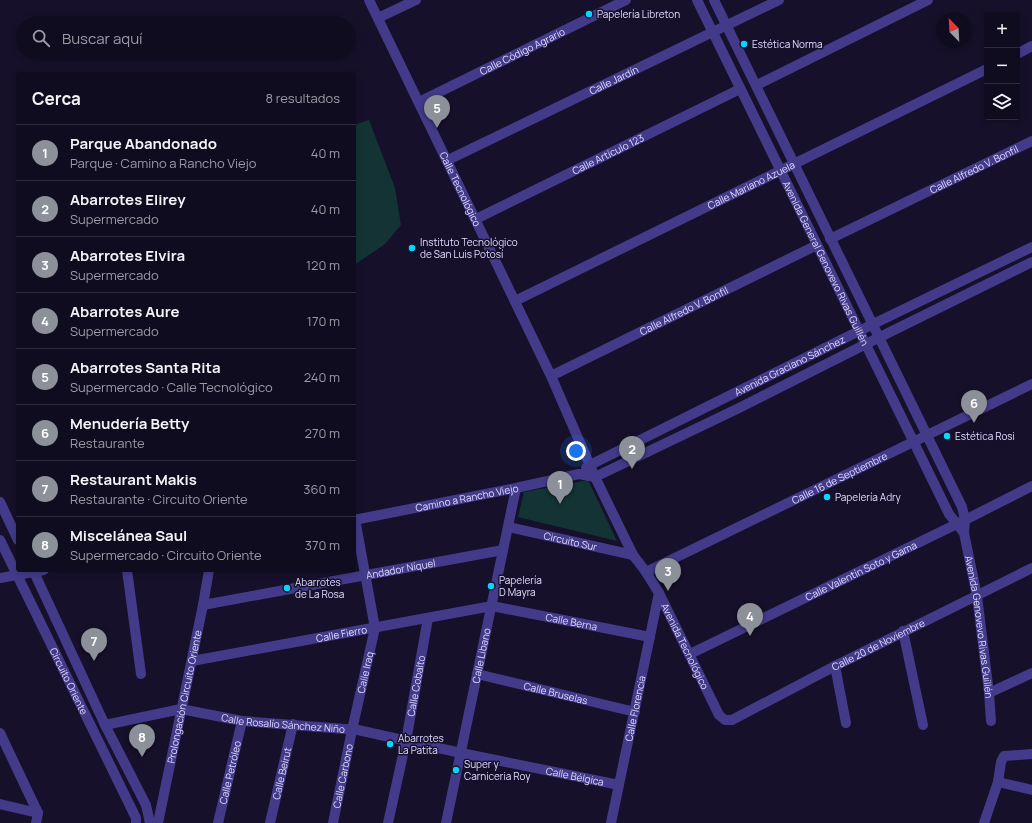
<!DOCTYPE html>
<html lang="es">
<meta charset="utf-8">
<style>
:root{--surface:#100c20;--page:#191529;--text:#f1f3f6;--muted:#9c9ba5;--line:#302c3e;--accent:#8c9099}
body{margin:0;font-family:Manrope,sans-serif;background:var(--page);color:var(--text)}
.controls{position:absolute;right:12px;top:12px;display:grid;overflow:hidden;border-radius:4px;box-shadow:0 2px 6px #0003}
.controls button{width:36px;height:36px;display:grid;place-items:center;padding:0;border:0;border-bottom:1px solid var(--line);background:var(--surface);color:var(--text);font:20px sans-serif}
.compass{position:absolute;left:936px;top:12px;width:36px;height:36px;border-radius:50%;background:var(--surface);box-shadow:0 2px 6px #0003;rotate:336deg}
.you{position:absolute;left:576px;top:451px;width:14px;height:14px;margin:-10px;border:3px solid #fff;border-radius:50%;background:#1a73e8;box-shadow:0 0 0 6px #1a73e833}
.badge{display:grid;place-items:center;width:26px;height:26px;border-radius:50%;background:var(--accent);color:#fff;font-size:13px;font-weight:700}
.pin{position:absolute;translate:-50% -33px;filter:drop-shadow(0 1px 2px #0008)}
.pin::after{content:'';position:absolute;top:21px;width:14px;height:12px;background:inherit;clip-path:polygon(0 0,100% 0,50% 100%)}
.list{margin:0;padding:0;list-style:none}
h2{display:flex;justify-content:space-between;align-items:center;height:52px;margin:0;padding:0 16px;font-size:17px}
h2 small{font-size:13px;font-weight:400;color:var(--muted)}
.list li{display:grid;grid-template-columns:26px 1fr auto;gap:12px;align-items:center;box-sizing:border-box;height:56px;padding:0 16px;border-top:1px solid var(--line)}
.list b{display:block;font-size:15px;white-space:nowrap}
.list p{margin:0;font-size:13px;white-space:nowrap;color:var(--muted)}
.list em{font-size:13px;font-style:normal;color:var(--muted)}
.icon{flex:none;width:22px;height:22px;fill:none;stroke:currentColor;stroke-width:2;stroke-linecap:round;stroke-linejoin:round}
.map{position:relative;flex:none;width:1032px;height:823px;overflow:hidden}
.search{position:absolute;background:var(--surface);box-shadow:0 2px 6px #0003;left:16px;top:16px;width:340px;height:44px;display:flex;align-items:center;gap:10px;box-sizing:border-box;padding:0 14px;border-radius:22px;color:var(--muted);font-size:15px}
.panel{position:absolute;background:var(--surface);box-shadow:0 2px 6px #0003;left:16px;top:72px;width:340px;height:500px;border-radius:4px}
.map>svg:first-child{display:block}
.green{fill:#133334}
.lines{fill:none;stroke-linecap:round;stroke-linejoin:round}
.minor{stroke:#433b8a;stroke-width:10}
.poi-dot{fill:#06d6ff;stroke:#16102a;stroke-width:1.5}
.labels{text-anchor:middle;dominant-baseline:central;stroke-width:3;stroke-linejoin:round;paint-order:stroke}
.poi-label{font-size:10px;fill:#e0daff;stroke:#16102a;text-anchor:start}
.street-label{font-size:10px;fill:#e0daff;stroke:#16102a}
</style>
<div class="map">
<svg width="1032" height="823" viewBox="0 0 1032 823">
<rect width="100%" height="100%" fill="#16102a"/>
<!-- green -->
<g class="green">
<polygon points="369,120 395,188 401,225 385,244 354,265 354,125"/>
<polygon points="588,480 617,541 518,517 524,492"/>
</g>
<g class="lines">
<!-- minor -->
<g class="minor">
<path id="s1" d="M369,0L551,376L595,477L633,555L646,572L659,593L719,715L725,720H732L835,666L1032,568"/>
<path id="s2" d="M697,0L949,514L964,533"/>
<path id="s3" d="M714,0L962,507L965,520L964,533L977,596L989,693L991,721"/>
<polyline points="378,18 416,0"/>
<polyline points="1017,54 1032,46"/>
<polyline points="757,85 928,0"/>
<path id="s4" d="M419,102L626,0"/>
<path id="s5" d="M448,160L779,0"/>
<path id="s6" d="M476,219L740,89"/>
<path id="s7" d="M830,239L1032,141"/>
<path id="s8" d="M515,301L987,69"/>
<path id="s9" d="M551,376L817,245"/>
<path id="s10" d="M586,468L590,465L859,331L1032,247"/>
<polyline points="0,502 18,540"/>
<path id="s11" d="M354,520L516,488L579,474L595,477L737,409L878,338L1032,262"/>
<path id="s12" d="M508,527L633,555"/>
<path id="s13" d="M0,540L136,818V823"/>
<polyline points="33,570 105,725 146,805 150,823"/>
<polyline points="127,570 141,674"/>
<path id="s14" d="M646,572L1032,384"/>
<polyline points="0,578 44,570"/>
<path id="s15" d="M203,605L503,550"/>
<polyline points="903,631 923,725"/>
<path id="s16" d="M690,654L965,520L1032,486"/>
<path id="s17" d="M192,661L492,606L650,637"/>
<polyline points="835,666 846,723"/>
<path id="s18" d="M477,674L635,712"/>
<polyline points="989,693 1032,673"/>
<path id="s19" d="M105,725L181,709L242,721L358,730L461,753L619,785"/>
<polyline points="0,733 38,813 36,823"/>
<polyline points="998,782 1032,790"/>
<polyline points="0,804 38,813"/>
<path id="s20" d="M158,823L203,605L209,570"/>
<path id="s21" d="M218,823L242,721"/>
<path id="s22" d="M270,823L293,724"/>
<path id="s23" d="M333,823L352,730L375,628L355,519"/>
<path id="s24" d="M388,823L406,741L428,618"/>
<path id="s25" d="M446,823L516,488"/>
<path id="s26" d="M611,823L659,593"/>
<polyline points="984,823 998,782 1001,762 1004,756 1032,754"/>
</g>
</g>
<!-- markers -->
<g class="poi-dot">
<circle cx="589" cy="14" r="4"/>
<circle cx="744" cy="44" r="4"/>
<circle cx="412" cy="248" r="4"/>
<circle cx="947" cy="436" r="4"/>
<circle cx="827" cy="497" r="4"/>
<circle cx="491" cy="586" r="4"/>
<circle cx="287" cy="588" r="4"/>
<circle cx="390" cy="744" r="4"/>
<circle cx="456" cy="770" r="4"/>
</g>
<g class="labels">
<!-- poi labels -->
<g class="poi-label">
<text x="597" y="14">Papelería Libreton</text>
<text x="752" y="44">Estética Norma</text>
<text x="420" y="242">Instituto Tecnológico<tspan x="420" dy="12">de San Luis Potosí</tspan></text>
<text x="955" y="436">Estética Rosi</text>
<text x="835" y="497">Papelería Adry</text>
<text x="499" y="580">Papelería<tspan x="499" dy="12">D Mayra</tspan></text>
<text x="295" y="582">Abarrotes<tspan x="295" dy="12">de La Rosa</tspan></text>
<text x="398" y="738">Abarrotes<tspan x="398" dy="12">La Patita</tspan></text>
<text x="464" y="764">Super y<tspan x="464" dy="12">Carniceria Roy</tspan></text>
</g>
<!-- street labels -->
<g class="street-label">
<text stroke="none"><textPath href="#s4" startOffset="115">Calle Código Agrario</textPath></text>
<text stroke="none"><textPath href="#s5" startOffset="184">Calle Jardín</textPath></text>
<text stroke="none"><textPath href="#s6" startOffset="147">Calle Artículo 123</textPath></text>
<text stroke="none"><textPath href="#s7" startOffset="160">Calle Alfredo V. Bonfil</textPath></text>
<text stroke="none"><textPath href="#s8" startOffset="263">Calle Mariano Azuela</textPath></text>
<text stroke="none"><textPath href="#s1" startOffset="210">Calle Tecnológico</textPath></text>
<text stroke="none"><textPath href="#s2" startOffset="293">Avenida General Genovevo Rivas Guillén</textPath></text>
<text stroke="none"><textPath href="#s9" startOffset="148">Calle Alfredo V. Bonfil</textPath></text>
<text stroke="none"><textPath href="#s10" startOffset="228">Avenida Graciano Sánchez</textPath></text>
<text stroke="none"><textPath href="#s14" startOffset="215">Calle 16 de Septiembre</textPath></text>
<text stroke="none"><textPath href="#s11" startOffset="115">Camino a Rancho Viejo</textPath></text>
<text stroke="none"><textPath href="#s12" startOffset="64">Circuito Sur</textPath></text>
<text stroke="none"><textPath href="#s15" startOffset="201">Andador Níquel</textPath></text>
<text stroke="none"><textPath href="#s16" startOffset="190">Calle Valentín Soto y Gama</textPath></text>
<text stroke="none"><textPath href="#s17" startOffset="386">Calle Berna</textPath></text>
<text stroke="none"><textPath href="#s3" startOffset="686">Avenida Genovevo Rivas Guillén</textPath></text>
<text stroke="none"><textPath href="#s17" startOffset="152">Calle Fierro</textPath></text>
<text stroke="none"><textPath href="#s1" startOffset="976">Calle 20 de Noviembre</textPath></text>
<text stroke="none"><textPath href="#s1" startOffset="720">Avenida Tecnológico</textPath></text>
<text stroke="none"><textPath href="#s25" startOffset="171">Calle Libano</textPath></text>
<text stroke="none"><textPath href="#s23" startOffset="154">Calle Iraq</textPath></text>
<text stroke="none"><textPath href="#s13" startOffset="157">Circuito Oriente</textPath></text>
<text stroke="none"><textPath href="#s24" startOffset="140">Calle Cobalto</textPath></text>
<text stroke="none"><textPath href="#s18" startOffset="81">Calle Bruselas</textPath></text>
<text stroke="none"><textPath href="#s20" startOffset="129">Prolongación Circuito Oriente</textPath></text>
<text stroke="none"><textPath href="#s26" startOffset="117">Calle Florencia</textPath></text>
<text stroke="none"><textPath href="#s19" startOffset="181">Calle Rosalío Sánchez Niño</textPath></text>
<text stroke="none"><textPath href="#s21" startOffset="52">Calle Petróleo</textPath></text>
<text stroke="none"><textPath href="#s22" startOffset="51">Calle Beirut</textPath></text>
<text stroke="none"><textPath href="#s23" startOffset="48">Calle Carbono</textPath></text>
<text stroke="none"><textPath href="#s19" startOffset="478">Calle Bélgica</textPath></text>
</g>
</g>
</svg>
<div class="controls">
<button>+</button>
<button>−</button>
<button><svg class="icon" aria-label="layers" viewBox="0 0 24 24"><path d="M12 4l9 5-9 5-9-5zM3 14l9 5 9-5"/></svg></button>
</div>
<svg class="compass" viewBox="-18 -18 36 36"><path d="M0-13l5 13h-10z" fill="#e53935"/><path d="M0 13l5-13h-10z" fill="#9c9ba5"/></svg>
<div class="you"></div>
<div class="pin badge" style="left:560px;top:504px">1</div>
<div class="pin badge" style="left:632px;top:469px">2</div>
<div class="pin badge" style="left:668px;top:591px">3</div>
<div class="pin badge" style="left:750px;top:636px">4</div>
<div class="pin badge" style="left:437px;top:128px">5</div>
<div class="pin badge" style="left:974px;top:423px">6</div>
<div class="pin badge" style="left:94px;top:661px">7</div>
<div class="pin badge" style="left:142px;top:757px">8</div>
<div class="search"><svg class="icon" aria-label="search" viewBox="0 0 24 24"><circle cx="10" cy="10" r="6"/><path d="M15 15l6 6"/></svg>Buscar aquí</div>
<section class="panel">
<h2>Cerca<small>8 resultados</small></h2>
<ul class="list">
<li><span class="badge">1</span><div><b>Parque Abandonado</b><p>Parque · Camino a Rancho Viejo</p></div><em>40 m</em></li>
<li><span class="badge">2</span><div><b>Abarrotes Elirey</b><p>Supermercado</p></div><em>40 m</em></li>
<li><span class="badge">3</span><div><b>Abarrotes Elvira</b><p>Supermercado</p></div><em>120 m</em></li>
<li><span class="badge">4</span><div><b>Abarrotes Aure</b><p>Supermercado</p></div><em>170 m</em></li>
<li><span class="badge">5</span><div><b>Abarrotes Santa Rita</b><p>Supermercado · Calle Tecnológico</p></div><em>240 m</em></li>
<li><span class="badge">6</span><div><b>Menudería Betty</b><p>Restaurante</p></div><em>270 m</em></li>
<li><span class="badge">7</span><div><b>Restaurant Makis</b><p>Restaurante · Circuito Oriente</p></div><em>360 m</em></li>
<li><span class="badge">8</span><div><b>Miscelánea Saul</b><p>Supermercado · Circuito Oriente</p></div><em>370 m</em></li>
</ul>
</section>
</div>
